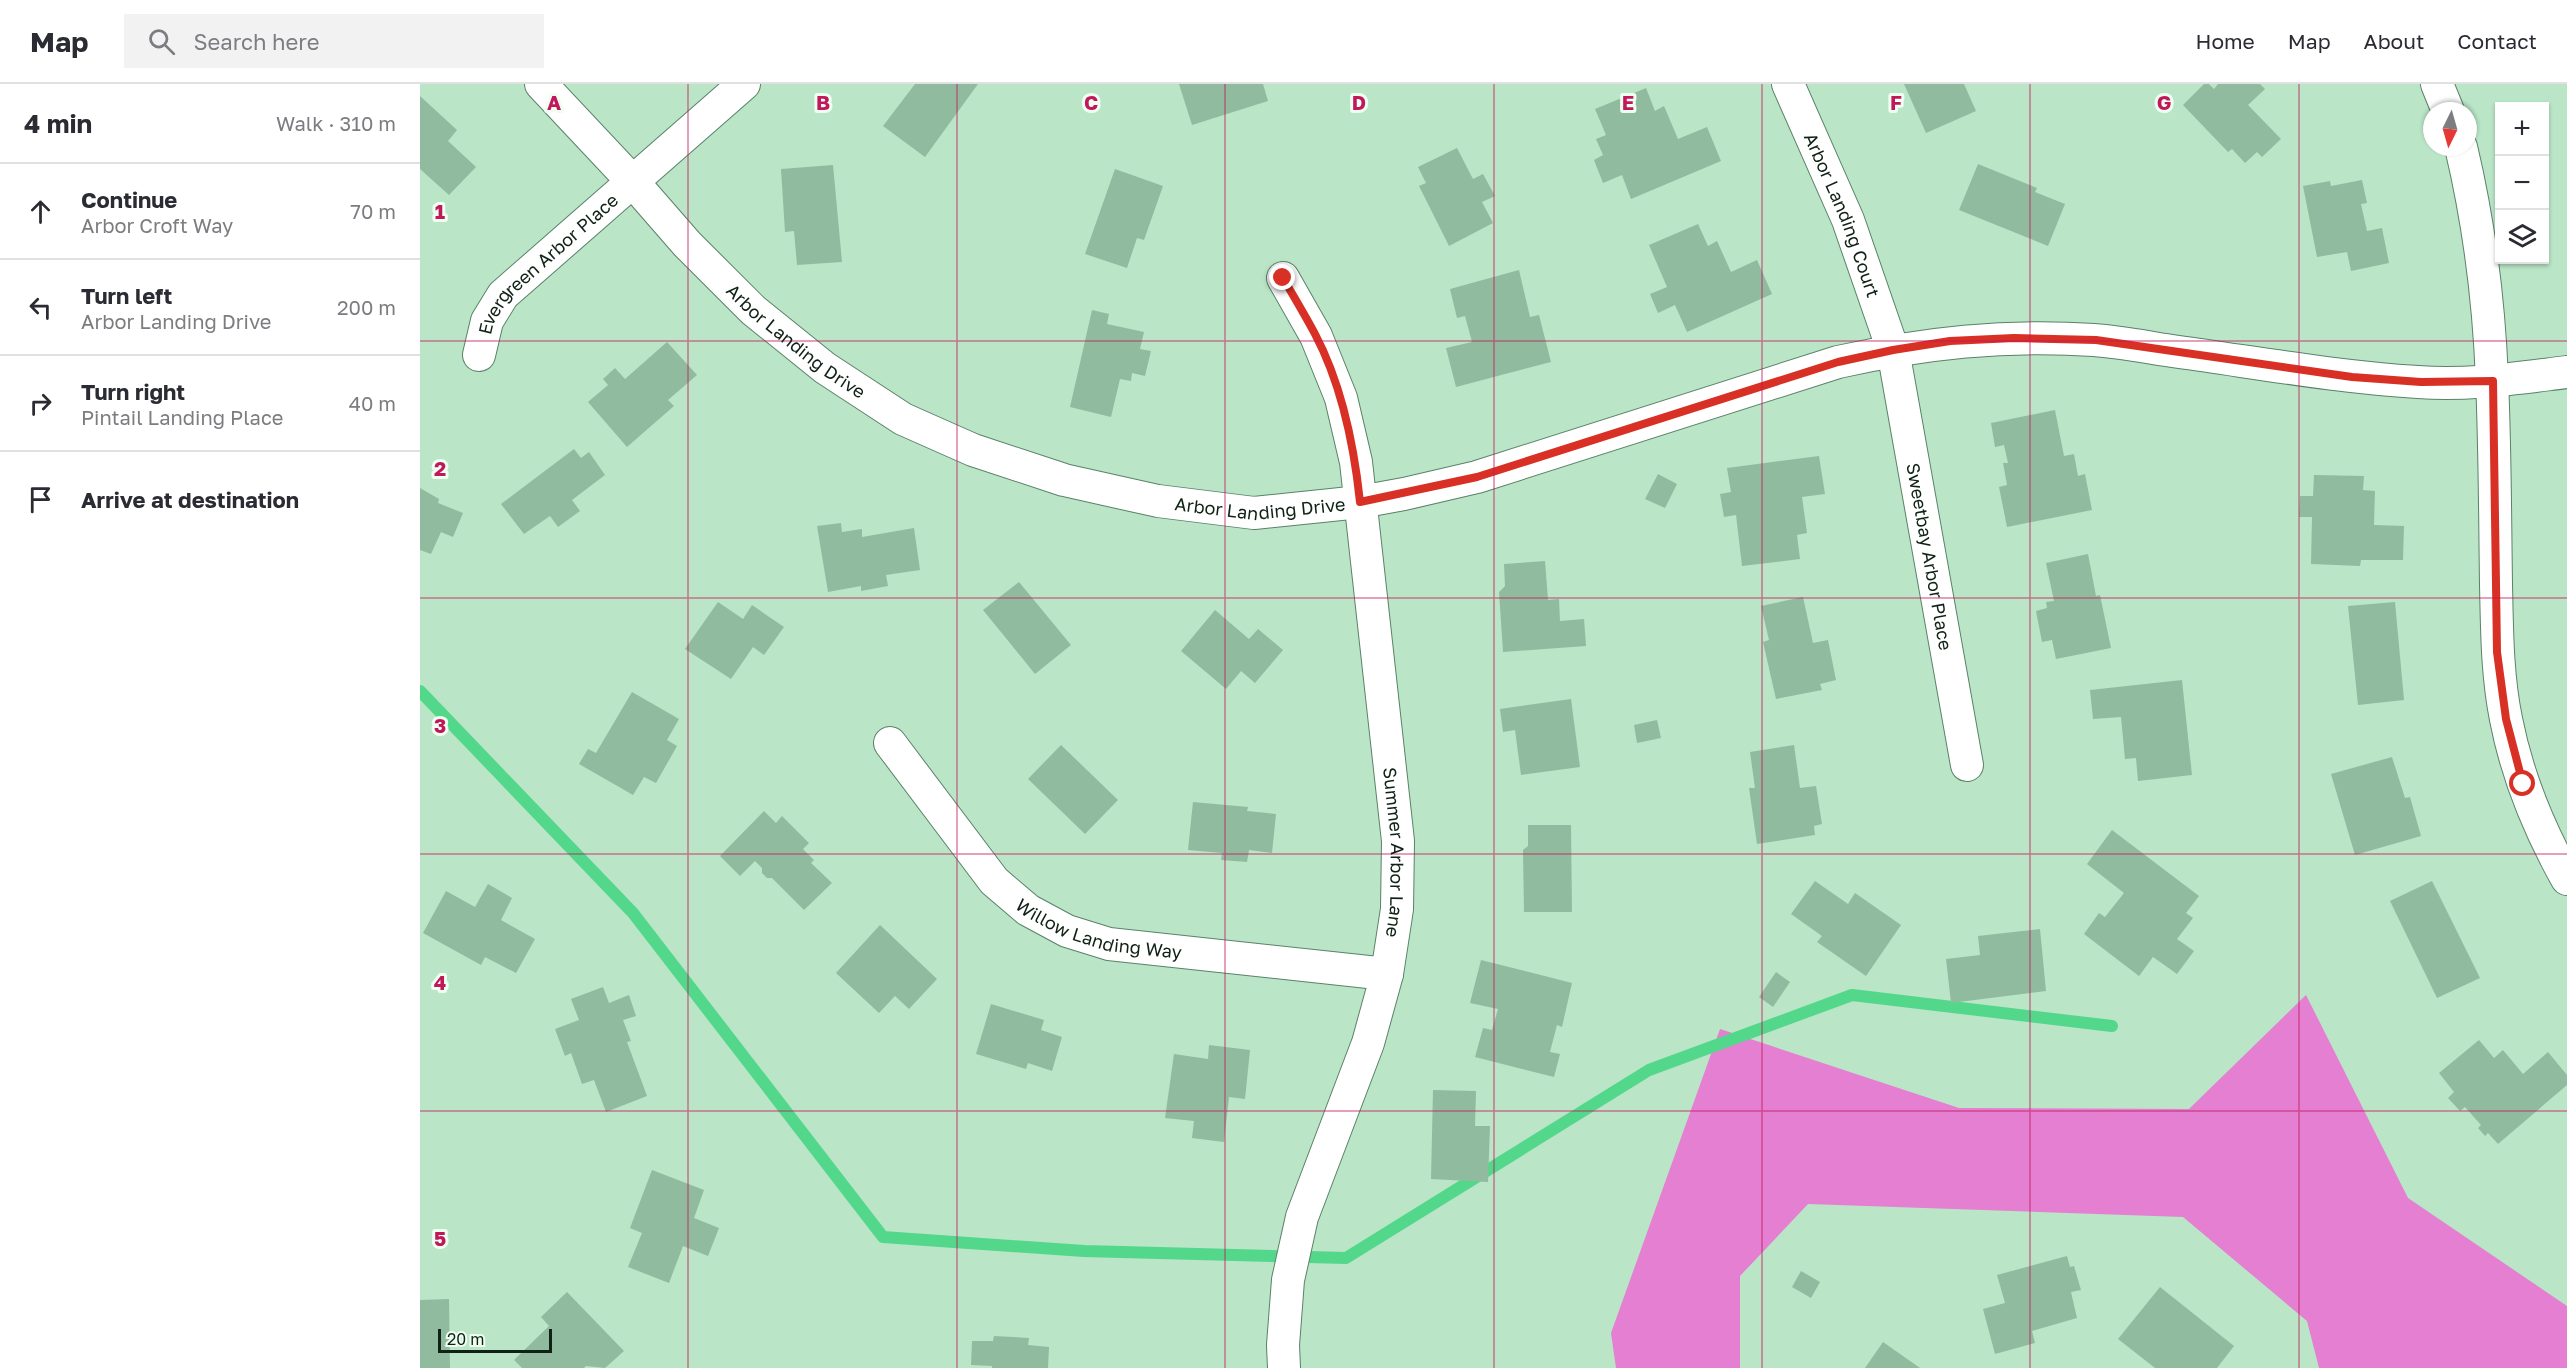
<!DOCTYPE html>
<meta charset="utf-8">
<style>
:root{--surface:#fff;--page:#f2f2f3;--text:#2b2b33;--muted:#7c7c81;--line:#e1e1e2}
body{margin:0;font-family:"Golos Text",sans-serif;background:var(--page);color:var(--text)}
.controls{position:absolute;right:18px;top:18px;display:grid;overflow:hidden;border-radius:0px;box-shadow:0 2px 4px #0004}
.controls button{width:54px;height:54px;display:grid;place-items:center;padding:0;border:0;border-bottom:2px solid var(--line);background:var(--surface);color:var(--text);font:30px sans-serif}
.compass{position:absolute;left:2003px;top:18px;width:54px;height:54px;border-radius:50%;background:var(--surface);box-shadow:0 2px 4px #0004;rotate:185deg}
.scale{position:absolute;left:18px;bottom:15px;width:114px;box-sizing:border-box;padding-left:6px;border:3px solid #102116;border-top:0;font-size:16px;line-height:21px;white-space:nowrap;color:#102116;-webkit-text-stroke:4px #eefff2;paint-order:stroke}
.stop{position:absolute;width:18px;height:18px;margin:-14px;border:4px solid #d93025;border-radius:50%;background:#fff}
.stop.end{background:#d93025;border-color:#fff;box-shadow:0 2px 6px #0008}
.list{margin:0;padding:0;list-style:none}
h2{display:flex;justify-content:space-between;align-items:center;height:78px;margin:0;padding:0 24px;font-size:26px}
h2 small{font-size:20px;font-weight:400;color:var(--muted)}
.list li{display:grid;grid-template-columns:39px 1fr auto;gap:18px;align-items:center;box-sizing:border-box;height:96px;padding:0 24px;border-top:2px solid var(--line)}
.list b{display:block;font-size:22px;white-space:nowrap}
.list p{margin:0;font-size:20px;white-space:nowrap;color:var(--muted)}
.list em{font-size:20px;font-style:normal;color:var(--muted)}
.icon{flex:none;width:33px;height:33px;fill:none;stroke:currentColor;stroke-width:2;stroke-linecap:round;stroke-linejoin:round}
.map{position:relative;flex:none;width:2147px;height:1284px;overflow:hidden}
header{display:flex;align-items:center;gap:36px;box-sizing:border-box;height:84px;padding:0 30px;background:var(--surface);border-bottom:2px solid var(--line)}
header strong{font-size:28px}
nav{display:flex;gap:33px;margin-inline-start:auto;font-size:21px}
.search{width:420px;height:54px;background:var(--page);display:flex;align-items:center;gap:15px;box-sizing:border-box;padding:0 21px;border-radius:0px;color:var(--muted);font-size:22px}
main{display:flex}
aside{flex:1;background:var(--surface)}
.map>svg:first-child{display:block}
.forest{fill:#e47fd1}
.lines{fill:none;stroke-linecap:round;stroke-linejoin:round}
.stream{stroke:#53d78a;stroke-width:12}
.building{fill:#91bb9e}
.street-casing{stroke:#5a8267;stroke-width:34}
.street{stroke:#fff;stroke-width:32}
.route{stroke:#d93025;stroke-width:8}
.grid{fill:none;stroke:#c2185b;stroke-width:1.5;stroke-opacity:0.55}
.labels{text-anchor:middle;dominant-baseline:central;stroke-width:6;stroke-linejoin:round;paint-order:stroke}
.street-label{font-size:18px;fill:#102116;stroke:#eefff2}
.grid-label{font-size:20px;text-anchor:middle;font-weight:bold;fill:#c2185b;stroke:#eefff2;stroke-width:6;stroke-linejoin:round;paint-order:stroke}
</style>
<header>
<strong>Map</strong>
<div class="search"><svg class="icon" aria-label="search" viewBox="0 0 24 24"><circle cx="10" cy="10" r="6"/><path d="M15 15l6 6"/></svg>Search here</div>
<nav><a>Home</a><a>Map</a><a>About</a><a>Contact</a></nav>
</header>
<main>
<aside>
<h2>4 min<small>Walk · 310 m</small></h2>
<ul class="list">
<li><svg class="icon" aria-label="ahead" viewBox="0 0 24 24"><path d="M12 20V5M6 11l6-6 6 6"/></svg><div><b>Continue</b><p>Arbor Croft Way</p></div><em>70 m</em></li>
<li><svg class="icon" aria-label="left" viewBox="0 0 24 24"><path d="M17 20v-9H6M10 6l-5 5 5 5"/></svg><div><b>Turn left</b><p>Arbor Landing Drive</p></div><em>200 m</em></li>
<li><svg class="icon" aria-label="right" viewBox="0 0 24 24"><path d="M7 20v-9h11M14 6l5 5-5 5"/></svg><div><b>Turn right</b><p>Pintail Landing Place</p></div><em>40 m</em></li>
<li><svg class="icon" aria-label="arrive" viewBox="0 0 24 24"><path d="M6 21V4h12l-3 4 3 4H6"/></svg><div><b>Arrive at destination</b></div></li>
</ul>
</aside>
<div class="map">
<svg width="2147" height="1284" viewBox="0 0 2147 1284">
<rect width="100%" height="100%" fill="#bae5c7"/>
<!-- forest -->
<polygon class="forest" points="1886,911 1988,1114 2147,1222 2147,1284 1899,1284 1887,1237 1763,1133 1388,1120 1320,1192 1320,1284 1196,1284 1191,1249 1300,945 1539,1024 1769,1025"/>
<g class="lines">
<!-- stream -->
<polyline class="stream" points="0,607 213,829 463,1153 664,1167 926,1174 1229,986 1432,911 1692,942"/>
</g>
<!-- building -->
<g class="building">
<polygon points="495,0 558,0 505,73 463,42"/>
<polygon points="759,0 843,0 848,17 772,41"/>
<polygon points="1484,0 1544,0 1556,27 1506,49"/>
<polygon points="1784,0 1789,0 1794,5 1798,0 1840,0 1845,5 1828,21 1861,55 1842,73 1837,68 1825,79 1812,65 1808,68 1763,21"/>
<polygon points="1226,4 1235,27 1244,22 1258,55 1287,43 1301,77 1211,115 1202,91 1183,99 1174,76 1183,71 1176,55 1186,51 1175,25"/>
<polygon points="0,12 37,46 28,57 56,83 29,111 0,85"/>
<polygon points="1037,64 1053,95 1063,90 1075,112 1062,118 1073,139 1029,162 999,102 1006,99 998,83"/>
<polygon points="1558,80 1617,104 1615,108 1645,120 1628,162 1539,126"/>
<polygon points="413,81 422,178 377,181 374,147 365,148 361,85"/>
<polygon points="695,85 743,102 724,156 717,154 707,184 665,170"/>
<polygon points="1942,96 1947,119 1941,120 1947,147 1962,144 1969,179 1931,187 1927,168 1897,173 1883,102 1910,97 1911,102"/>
<polygon points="1278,140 1288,162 1297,157 1311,188 1337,176 1352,210 1267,248 1255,221 1238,229 1230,210 1247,203 1229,161"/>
<polygon points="1099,186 1110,233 1119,231 1131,278 1036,303 1026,264 1052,258 1045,232 1037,234 1030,205"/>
<polygon points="672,226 689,230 687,240 724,248 720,265 731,267 725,292 712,289 711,297 700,295 691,333 650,323"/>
<polygon points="247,258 277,291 248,316 254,322 207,363 168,318 188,301 183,295 195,284 205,295"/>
<polygon points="1635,326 1644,372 1654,370 1658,392 1665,390 1672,426 1587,443 1579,403 1587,401 1583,379 1588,379 1584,361 1575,363 1571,339"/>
<polygon points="154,365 161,374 169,368 185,391 152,416 160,427 138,443 130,432 104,450 81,420"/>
<polygon points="1399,372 1405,410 1382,413 1387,449 1377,451 1380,475 1322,482 1316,431 1304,433 1300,410 1311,408 1307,384"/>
<polygon points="1238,390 1257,400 1245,424 1225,415"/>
<polygon points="1894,391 1944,392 1943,406 1955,407 1954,441 1984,442 1983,476 1941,476 1940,482 1891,480 1892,433 1879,433 1880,412 1893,412"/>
<polygon points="0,404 19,415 18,419 43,429 33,453 21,448 11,470 0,466"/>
<polygon points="421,439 422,448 442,445 442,453 494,444 500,486 466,491 468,502 441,507 441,502 408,508 397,442"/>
<polygon points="1668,470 1676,512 1680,511 1691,564 1636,575 1632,556 1622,558 1616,527 1627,524 1626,518 1634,517 1626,479"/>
<polygon points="1125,477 1128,516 1139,515 1140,537 1164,535 1166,562 1083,568 1079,508 1085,502 1084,480"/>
<polygon points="599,498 651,561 615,590 563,526"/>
<polygon points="1383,513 1393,559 1408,556 1416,596 1400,600 1402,606 1356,615 1343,558 1349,556 1341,522"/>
<polygon points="298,518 323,535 332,521 364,543 344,571 333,563 311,595 265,565"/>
<polygon points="1975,518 1984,616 1938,621 1928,522"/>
<polygon points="795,526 829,555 838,545 863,566 835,599 821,587 806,605 761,567"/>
<polygon points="1762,596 1772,691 1718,697 1716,674 1705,675 1701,633 1673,635 1670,606"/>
<polygon points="212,608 259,635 247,656 257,662 236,699 224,693 213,711 159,680 168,665 176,669"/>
<polygon points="1151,615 1160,683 1101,691 1095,646 1083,648 1080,625"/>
<polygon points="1237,636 1241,654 1217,659 1214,641"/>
<polygon points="641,661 698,716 665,750 608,695"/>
<polygon points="1374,661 1380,704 1396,702 1402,740 1394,742 1395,751 1337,760 1329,704 1335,704 1330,668"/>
<polygon points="1972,673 1985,714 1990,713 2001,752 1935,771 1911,690"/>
<polygon points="773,718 828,723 827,727 856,730 852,769 829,766 827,778 801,776 802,769 768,766"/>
<polygon points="344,727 356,739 362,732 389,759 383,765 394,776 391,779 412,799 384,826 352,794 347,794 342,789 342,784 335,777 320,792 300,772"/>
<polygon points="1108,741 1151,741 1152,828 1104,828 1103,766 1108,762"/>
<polygon points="1692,746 1779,812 1766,829 1773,834 1757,855 1774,867 1757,890 1733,873 1719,892 1664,850 1679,829 1685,833 1704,809 1667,780"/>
<polygon points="1395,797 1428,820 1435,809 1481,841 1446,892 1397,858 1402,852 1371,830"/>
<polygon points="2012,797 2060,894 2017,914 1970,817"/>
<polygon points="68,800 92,814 81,836 115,855 96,889 65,873 61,881 3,849 26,807 55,823"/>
<polygon points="460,841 517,895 489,925 475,912 459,929 416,889"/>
<polygon points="1620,845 1626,907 1531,919 1526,875 1560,871 1558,852"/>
<polygon points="1061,876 1152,899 1142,943 1137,941 1130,968 1140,970 1134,993 1055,973 1063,944 1072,946 1078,925 1050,919"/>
<polygon points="1356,888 1370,898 1353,923 1339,913"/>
<polygon points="183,903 189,919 209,911 216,932 203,936 211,957 207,958 227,1012 186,1028 174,996 162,1000 151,969 145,972 135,945 159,936 151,915"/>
<polygon points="571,920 624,936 621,946 642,953 632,987 608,979 606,985 556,970"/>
<polygon points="2059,956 2074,974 2083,966 2103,990 2128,968 2147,991 2147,1001 2078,1060 2068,1049 2065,1052 2058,1044 2061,1041 2045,1023 2040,1027 2028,1014 2034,1008 2019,989"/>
<polygon points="789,961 830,966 825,1015 809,1013 804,1058 772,1054 774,1037 745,1034 754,970 788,975"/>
<polygon points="1013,1006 1056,1007 1055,1042 1070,1042 1068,1098 1011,1095"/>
<polygon points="232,1086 284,1106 274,1134 299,1144 288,1172 263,1162 249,1199 208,1183 222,1149 210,1144"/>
<polygon points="1647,1172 1650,1183 1654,1182 1661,1206 1651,1208 1657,1234 1612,1247 1615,1259 1575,1270 1563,1225 1585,1219 1577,1191"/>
<polygon points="1381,1187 1400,1198 1391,1214 1372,1203"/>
<polygon points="1740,1203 1814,1262 1797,1284 1735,1284 1698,1255"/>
<polygon points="147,1208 204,1267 185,1284 166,1282 164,1284 102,1284 94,1276 129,1242 121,1233"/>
<polygon points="29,1215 30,1284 0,1284 0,1216"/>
<polygon points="574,1252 609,1254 608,1261 629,1263 628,1284 572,1284 572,1282 551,1281 552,1257 573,1257"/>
<polygon points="1463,1258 1500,1284 1445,1284"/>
</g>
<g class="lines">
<defs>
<g id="street">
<path id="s1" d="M121,0L213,98L267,160L333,226L405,284L483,335L553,366L644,396L738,417L834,429L940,418L984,410L1057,393L1418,278C1505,259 1584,250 1674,256C1702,258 1731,264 1759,268C1839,279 1918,293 1998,298C2048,302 2098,294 2147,288"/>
<path id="s2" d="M1368,0L1428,136L1473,266L1547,681"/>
<polyline points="2017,0 2028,27"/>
<path d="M2041,63C2059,139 2069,218 2072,296C2075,364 2075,432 2076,500C2077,545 2077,591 2086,635C2097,692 2119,745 2147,795"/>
<path id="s3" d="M863,194L896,252L921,314L936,378L978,757L977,825L967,890L948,959L882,1133L868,1196L863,1261L864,1284"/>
<path id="s4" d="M59,271L67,237L83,211L324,0"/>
<path id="s5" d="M470,659L574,797L608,826L647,847L689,860L967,890"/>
</g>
</defs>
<!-- street casing -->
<use href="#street" class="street-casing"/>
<!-- street -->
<use href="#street" class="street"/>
</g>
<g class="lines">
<!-- route -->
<path class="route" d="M863,194C874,213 885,231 895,250C922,301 934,361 940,418L1057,393L1418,278L1473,266L1530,257L1594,254L1676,256L1932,293L2001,298L2073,297L2077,568L2086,635L2103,700"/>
</g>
<!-- grid -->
<path class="grid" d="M268,0V1284M537,0V1284M805,0V1284M1074,0V1284M1342,0V1284M1610,0V1284M1879,0V1284M0,257H2147M0,514H2147M0,770H2147M0,1027H2147"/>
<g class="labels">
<!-- street labels -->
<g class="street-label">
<text stroke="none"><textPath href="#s2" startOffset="142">Arbor Landing Court</textPath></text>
<text stroke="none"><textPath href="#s4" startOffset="118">Evergreen Arbor Place</textPath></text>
<text stroke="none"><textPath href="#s1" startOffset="363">Arbor Landing Drive</textPath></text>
<text stroke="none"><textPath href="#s1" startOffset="867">Arbor Landing Drive</textPath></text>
<text stroke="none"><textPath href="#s2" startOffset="496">Sweetbay Arbor Place</textPath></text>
<text stroke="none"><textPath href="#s3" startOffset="592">Summer Arbor Lane</textPath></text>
<text stroke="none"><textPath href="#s5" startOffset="292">Willow Landing Way</textPath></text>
</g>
</g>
<g class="grid-label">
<text x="134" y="26">A</text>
<text x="403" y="26">B</text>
<text x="671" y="26">C</text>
<text x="939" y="26">D</text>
<text x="1208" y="26">E</text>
<text x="1476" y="26">F</text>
<text x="1744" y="26">G</text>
<text x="20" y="135">1</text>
<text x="20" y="392">2</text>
<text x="20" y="649">3</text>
<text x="20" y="906">4</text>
<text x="20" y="1162">5</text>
</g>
</svg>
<div class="controls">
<button>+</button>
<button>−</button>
<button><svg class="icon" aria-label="layers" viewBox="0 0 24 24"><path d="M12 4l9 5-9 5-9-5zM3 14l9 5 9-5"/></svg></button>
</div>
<svg class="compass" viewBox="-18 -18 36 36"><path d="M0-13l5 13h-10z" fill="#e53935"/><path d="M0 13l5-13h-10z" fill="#7c7c81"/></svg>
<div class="scale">20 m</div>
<div class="stop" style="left:2103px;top:700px"></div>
<div class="stop end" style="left:863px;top:194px"></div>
</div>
</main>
